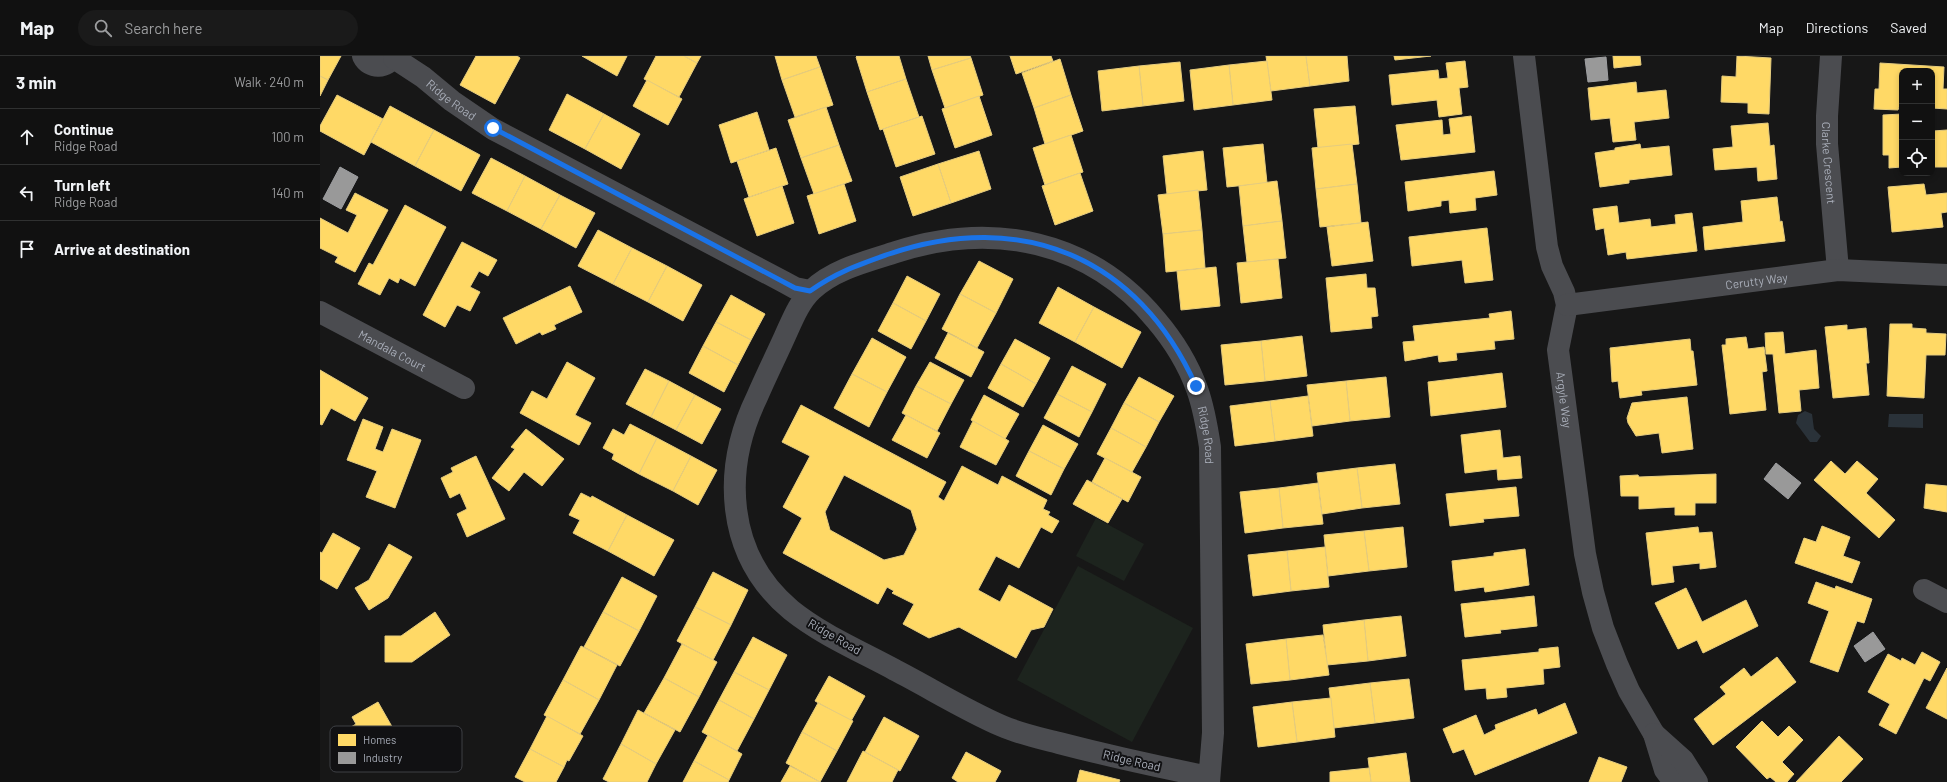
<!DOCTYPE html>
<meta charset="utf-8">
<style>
:root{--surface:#111;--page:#1a1a1a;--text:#f1f3f6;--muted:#9c9d9f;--line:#303131}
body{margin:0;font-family:Barlow,sans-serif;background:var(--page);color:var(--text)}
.controls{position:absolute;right:12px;top:12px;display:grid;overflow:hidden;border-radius:8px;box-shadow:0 2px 6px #0003}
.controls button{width:36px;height:36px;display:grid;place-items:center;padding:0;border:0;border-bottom:1px solid var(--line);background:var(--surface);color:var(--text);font:20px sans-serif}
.stop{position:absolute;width:12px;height:12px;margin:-9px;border:3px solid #1a73e8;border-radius:50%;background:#fff}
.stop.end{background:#1a73e8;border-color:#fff;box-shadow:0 1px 4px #0008}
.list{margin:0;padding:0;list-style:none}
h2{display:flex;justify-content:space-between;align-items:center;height:52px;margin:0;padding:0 16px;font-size:17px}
h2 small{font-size:13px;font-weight:400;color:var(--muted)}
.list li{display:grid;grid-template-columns:26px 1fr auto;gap:12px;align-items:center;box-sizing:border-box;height:56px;padding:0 16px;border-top:1px solid var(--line)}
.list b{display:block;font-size:15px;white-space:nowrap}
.list p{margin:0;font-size:13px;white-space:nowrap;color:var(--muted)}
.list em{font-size:13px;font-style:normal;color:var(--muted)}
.icon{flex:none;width:22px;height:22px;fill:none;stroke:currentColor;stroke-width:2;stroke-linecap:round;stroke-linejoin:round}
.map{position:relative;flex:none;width:1627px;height:726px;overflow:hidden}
header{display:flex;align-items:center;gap:24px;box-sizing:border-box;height:56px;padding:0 20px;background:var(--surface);border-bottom:1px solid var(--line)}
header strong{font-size:19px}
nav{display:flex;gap:22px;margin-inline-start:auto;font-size:14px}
.search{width:280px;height:36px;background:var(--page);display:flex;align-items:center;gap:10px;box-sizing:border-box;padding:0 14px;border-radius:22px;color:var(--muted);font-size:15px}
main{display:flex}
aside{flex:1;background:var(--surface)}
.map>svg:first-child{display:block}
.green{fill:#1d241e}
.water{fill:#2a3239}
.homes{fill:#ffd966;stroke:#e5cc7f;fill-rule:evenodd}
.industry{fill:#999;stroke:#9e9fa2}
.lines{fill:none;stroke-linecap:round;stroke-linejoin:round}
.street{stroke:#4b4c50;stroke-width:22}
.route{stroke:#1a73e8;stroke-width:5}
.labels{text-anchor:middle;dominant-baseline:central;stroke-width:4;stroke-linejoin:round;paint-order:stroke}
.street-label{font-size:12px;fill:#a8adb8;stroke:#111113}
.key{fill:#111113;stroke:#3e4045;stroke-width:1}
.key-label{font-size:11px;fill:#a8adb8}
</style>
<header>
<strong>Map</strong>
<div class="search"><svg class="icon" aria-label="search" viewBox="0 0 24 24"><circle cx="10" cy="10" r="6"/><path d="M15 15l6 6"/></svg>Search here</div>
<nav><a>Map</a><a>Directions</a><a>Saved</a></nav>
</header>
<main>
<aside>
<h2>3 min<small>Walk · 240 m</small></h2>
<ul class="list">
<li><svg class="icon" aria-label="ahead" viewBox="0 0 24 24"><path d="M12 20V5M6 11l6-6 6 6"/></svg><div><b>Continue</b><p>Ridge Road</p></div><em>100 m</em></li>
<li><svg class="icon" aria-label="left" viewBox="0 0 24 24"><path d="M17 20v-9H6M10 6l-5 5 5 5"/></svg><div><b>Turn left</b><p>Ridge Road</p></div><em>140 m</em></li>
<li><svg class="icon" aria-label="arrive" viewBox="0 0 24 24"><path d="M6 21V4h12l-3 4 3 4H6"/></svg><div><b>Arrive at destination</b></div></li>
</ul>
</aside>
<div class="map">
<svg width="1627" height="726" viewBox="0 0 1627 726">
<rect width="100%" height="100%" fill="#171717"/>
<!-- green -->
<g class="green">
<polygon points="776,462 824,488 804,525 756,500"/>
<polygon points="758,510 873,572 812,686 697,624"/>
</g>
<!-- water -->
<g class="water">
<polygon points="1485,355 1492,358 1494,373 1501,380 1497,386 1490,386 1476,367 1478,359"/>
<polygon points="1569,358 1603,358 1603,372 1568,371"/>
</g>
<!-- homes -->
<g class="homes">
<polygon points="0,0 21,0 8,24 0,20"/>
<polygon points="156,0 197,0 200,2 175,48 140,29"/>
<polygon points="262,0 307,0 297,20"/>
<polygon points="336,0 364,0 377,7 359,41 324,23"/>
<polygon points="364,0 381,0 377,7"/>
<polygon points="455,0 496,0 500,11 462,24"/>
<polygon points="537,0 579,0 586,23 547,36 536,1"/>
<polygon points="608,0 650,0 651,2 612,14"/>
<polygon points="690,0 731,0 733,5 696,18"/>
<polygon points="946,0 986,0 990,30 951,35"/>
<polygon points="986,0 1027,0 1029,25 990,30"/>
<polygon points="1074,0 1111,0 1075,4"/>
<polygon points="1293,0 1320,0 1321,9 1294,12"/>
<polygon points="1417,0 1451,2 1449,58 1428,57 1428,47 1401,46 1402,20 1416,21"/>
<polygon points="651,2 663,39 625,52 612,14"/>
<polygon points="740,3 751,39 714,52 702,17"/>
<polygon points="947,5 952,44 913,49 909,9"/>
<polygon points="1145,5 1148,31 1139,32 1142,58 1119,61 1117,44 1072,49 1069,19 1118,14 1119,23 1128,22 1126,7"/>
<polygon points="860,6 864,45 823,50 819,10"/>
<polygon points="1560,7 1624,11 1623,33 1627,33 1627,53 1612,52 1612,15 1582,15 1582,51 1579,51 1578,54 1554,53 1555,33 1559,33"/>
<polygon points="909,9 913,49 874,54 870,14"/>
<polygon points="819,10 823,50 782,55 778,15"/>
<polygon points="500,11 513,49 475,61 462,24"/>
<polygon points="0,20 8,24 0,40"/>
<polygon points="586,23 599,61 560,74 547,36"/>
<polygon points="327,24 362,43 348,69 313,50"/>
<polygon points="1316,26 1317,37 1346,34 1349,62 1314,66 1316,84 1293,86 1290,62 1271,64 1268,32"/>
<polygon points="247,38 284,58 265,93 229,74"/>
<polygon points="17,39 63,63 44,99 0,75 0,70"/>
<polygon points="751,39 763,75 725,88 714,52"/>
<polygon points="659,40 672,79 635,92 622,53"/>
<polygon points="70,50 114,74 95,110 51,86"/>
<polygon points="1035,50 1039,88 998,92 994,53"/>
<polygon points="506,51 519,89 481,102 468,64"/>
<polygon points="437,56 449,94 411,107 399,69"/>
<polygon points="284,58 320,78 301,113 265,93"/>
<polygon points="1582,58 1582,111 1569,112 1569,99 1563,99 1563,59"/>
<polygon points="602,60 615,98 576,111 563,73"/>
<polygon points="1151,60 1155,96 1081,104 1076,69 1122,64 1123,79 1131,78 1129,63"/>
<polygon points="1448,67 1450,90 1454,89 1457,123 1438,125 1437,111 1395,114 1393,93 1413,91 1411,70"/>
<polygon points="1612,69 1613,75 1627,74 1627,111 1612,111"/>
<polygon points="114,74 160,99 141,135 95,110"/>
<polygon points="751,79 763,116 725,129 713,92"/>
<polygon points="943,88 947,127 907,131 903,92"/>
<polygon points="1032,88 1037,128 996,133 992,92"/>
<polygon points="1320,88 1321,93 1349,90 1352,119 1309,124 1309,127 1280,131 1275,97 1295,94 1295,92"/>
<polygon points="519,89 532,125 494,138 481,102"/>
<polygon points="456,92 468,128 429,141 417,105"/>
<polygon points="659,95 671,133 631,147 618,108"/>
<polygon points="883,95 887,134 847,138 843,100"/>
<polygon points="171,102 205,120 187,155 152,137"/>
<polygon points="618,108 631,147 593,160 580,121"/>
<polygon points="1174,115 1177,139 1155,142 1156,154 1130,157 1129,144 1121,145 1121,150 1088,155 1085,126"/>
<polygon points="760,117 773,155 735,169 722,130"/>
<polygon points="205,120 240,139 221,173 187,155"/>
<polygon points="957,125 962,165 923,170 919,130"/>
<polygon points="524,128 536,165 499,178 487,140"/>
<polygon points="1037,128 1041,167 1000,171 996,133"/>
<polygon points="1604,128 1606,139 1627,137 1627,156 1621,157 1623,171 1572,176 1568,131"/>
<polygon points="462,130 474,167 437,180 424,143"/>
<polygon points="878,134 882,174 843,178 838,139"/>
<polygon points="35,137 68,154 35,216 15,206 18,201 0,192 0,162 28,177 37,159 26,154"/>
<polygon points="240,139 275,157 256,192 221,173"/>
<polygon points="1457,141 1460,166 1462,165 1465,185 1385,194 1383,171 1423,166 1421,145"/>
<polygon points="85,149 126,171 95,230 80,222 78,227 69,222 60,239 38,228 49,207 53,209"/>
<polygon points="1297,150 1299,167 1330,163 1331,171 1356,168 1355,159 1372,157 1377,195 1307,203 1306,196 1288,199 1284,172 1276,174 1273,153"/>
<polygon points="962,165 966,202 927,206 923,170"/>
<polygon points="1048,166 1053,205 1012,210 1007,171"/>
<polygon points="1167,172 1173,224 1145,227 1142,204 1092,210 1089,181"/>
<polygon points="278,174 312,192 293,228 258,210"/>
<polygon points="882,174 885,212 846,216 843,178"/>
<polygon points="142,186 177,204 168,220 159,215 150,231 160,236 150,255 137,249 125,271 103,259"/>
<polygon points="312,192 347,210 328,246 293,228"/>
<polygon points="958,203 962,242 921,247 917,207"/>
<polygon points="659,205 693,223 676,257 640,238"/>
<polygon points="347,210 382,229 363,265 328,246"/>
<polygon points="896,211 900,250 861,254 857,215"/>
<polygon points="1046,218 1047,232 1055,232 1058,260 1051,261 1052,272 1011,276 1006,222"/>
<polygon points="587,220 620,238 606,265 573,247"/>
<polygon points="250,230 262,256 234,269 236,273 222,279 220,276 196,288 183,262"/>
<polygon points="738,231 774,251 755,286 719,267"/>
<polygon points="640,238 676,257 657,292 622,273"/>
<polygon points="411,239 445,258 431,284 396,266"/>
<polygon points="573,247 606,265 591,293 558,275"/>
<polygon points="774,251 821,276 802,312 755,286"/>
<polygon points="1191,255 1194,283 1174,285 1175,293 1136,297 1137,304 1119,306 1118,299 1085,305 1083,286 1095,285 1093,270 1170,262 1169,258"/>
<polygon points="396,266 431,284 418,309 383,290"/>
<polygon points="1570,268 1592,268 1592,272 1606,273 1606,277 1626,278 1625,299 1606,299 1604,342 1567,340"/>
<polygon points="1527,269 1527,274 1546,272 1549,307 1546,307 1549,339 1513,342 1505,271"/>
<polygon points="1463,276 1465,298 1496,294 1499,332 1479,334 1481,355 1459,357 1453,298 1446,298 1445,277"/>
<polygon points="628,277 664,296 651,321 615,302"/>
<polygon points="982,280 987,320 945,325 941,285"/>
<polygon points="1426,281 1428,293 1444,291 1447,315 1442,316 1446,354 1410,358 1402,289 1406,289 1406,283"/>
<polygon points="552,282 586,301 567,336 532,318"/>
<polygon points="695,283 730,302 716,328 681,308"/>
<polygon points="1370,283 1371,295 1373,295 1377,329 1321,335 1322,339 1300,342 1298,325 1292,326 1290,292"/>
<polygon points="941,285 945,325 905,329 901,289"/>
<polygon points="383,290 418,309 404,336 369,317"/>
<polygon points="247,306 275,322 255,359 271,367 259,389 200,357 212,335 227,343"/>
<polygon points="610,306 644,324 631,348 596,330"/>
<polygon points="681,308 716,328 703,351 668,332"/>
<polygon points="752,310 786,328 772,356 737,338"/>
<polygon points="325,313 349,325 331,361 306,348"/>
<polygon points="0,314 48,342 35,365 11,352 2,369 0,368"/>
<polygon points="1182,317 1186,351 1111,360 1108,326"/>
<polygon points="532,318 567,336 549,371 514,352"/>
<polygon points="819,321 854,340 839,366 804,347"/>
<polygon points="1066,321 1070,361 1030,365 1026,325"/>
<polygon points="349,325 375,339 356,374 331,361"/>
<polygon points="1026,325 1030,365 992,370 987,329"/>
<polygon points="596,330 631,348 617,375 582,357"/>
<polygon points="737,338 772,356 759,381 724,362"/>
<polygon points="375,339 401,353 382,388 356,374"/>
<polygon points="664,339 699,358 685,383 651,364"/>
<polygon points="988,340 993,380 955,385 950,345"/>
<polygon points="1367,341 1373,393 1342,397 1339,377 1316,380 1308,367 1307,362 1312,347"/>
<polygon points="950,345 955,385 915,390 910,350"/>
<polygon points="804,347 839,366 826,391 791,372"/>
<path d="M481,349L626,426L618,441L624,445L642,410L678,429L682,420L727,444L723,453L730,456L728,459L739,465L732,477L721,471L699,512L676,500L658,534L680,546L689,529L733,553L724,571L711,574L696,602L639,571L609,582L583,568L594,548L572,537L574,535L567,531L558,548L463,497L482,462L463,451L490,400L462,386ZM524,419L591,454L597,473L584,499L564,504L510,474L505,456Z"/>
<polygon points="586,359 620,377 607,402 572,384"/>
<polygon points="43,363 63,371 55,393 63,396 72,373 101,384 75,452 46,441 57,415 27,404"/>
<polygon points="653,365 689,385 676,409 640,391"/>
<polygon points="310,368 337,382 319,418 292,403 294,398 283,392 293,373 304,379"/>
<polygon points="723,369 758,388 744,413 709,395"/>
<polygon points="791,372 826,391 812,416 777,398"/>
<polygon points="206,373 244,403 222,430 204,416 189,435 172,422 195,393 191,391"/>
<polygon points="1180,374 1183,402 1200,400 1202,422 1178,424 1177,413 1145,417 1141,379"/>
<polygon points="337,382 371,400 353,435 319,418"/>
<polygon points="709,395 744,413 731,439 696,420"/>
<polygon points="156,400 185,463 147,481 137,458 147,453 140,437 130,442 121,422 133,416 131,412"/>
<polygon points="371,400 397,414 378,449 353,435"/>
<polygon points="785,402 821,421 808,446 772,426"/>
<polygon points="1511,405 1525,418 1537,405 1558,423 1546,437 1575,464 1559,482 1494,424"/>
<polygon points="1075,408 1080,448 1042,452 1037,412"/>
<polygon points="1037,412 1042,452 1002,458 997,417"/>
<polygon points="1396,418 1396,447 1375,447 1375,459 1355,459 1355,451 1319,453 1319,440 1301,440 1300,420 1318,419 1319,421"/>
<polygon points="767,424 802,443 788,467 753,448"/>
<polygon points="998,427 1003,468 963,472 959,432"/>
<polygon points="1606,428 1627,430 1627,456 1604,452"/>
<polygon points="1196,431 1199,460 1163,463 1164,466 1130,470 1126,438"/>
<polygon points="959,432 963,472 925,477 920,436"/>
<polygon points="261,437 271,442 272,440 307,459 288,495 253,477 260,464 249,459"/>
<polygon points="307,459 354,484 334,520 288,495"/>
<polygon points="1502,470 1530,481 1523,500 1540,506 1532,527 1475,507 1484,482 1496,486"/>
<polygon points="1083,471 1087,511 1049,515 1044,475"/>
<polygon points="1378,471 1379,477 1392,476 1396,511 1380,513 1380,507 1352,510 1354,526 1332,529 1326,477"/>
<polygon points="1044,475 1049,515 1008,520 1004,479"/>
<polygon points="13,477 40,492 17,533 0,523 0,496 2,497"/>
<polygon points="69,488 92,501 68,542 49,554 35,532 49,524"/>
<polygon points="1005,491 1009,531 971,535 967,495"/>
<polygon points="1205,493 1209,529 1165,536 1164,531 1135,535 1132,505 1174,500 1174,497"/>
<polygon points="967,495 971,535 933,540 928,499"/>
<polygon points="393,516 428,534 411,569 375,551"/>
<polygon points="302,521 337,540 319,575 283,556"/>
<polygon points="1496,526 1515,533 1516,530 1552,543 1544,567 1537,565 1518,616 1490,606 1509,555 1488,547"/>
<polygon points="1366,532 1382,566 1426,544 1438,570 1383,597 1377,584 1358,593 1335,547"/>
<polygon points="1214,540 1217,570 1180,574 1181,577 1145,581 1141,548"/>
<polygon points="375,551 411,569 393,604 357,585"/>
<polygon points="115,556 130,579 92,606 65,606 65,580 81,580"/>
<polygon points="283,556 319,575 300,610 264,591"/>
<polygon points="1081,560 1086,600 1048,605 1044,564"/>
<polygon points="1044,564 1048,605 1007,609 1003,569"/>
<polygon points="1003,579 1009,619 970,624 966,583"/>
<polygon points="433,581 467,599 449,634 414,616"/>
<polygon points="966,583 970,624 931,628 926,588"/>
<polygon points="362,588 397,606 379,641 344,622"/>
<polygon points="261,590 297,609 279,644 243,624"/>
<polygon points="1238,591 1240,611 1223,613 1224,628 1186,632 1187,641 1167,643 1166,632 1145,634 1142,604 1219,596 1219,593"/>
<polygon points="1602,596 1620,606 1610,625 1604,622 1576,678 1559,669 1570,648 1548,636 1568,598 1581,605 1582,602 1595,609"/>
<polygon points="1457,601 1476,626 1393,689 1374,663 1406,638 1400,631 1424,612 1431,621"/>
<polygon points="1627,612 1627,663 1606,652"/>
<polygon points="414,616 449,634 434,663 399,644"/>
<polygon points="509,620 545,640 531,665 495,645"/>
<polygon points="344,622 379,641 360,676 324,657"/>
<polygon points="1089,623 1094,662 1055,667 1050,627"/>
<polygon points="243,624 279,644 260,678 224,659"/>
<polygon points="1050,627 1055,667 1014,672 1009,632"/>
<polygon points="1011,642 1015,681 977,686 972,646"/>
<polygon points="399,644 434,663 417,695 382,676"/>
<polygon points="58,646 79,683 54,698 50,690 29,702 16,680 36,668 32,661"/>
<polygon points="972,646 977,686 938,691 933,651"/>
<polygon points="498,647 533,665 517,695 482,676"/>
<polygon points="1245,647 1257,677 1155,719 1144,693 1133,697 1123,673 1156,659 1164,679 1176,673 1175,669 1216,653 1218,659"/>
<polygon points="318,654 355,674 336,708 301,688"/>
<polygon points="227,660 263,680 249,705 247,704 244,711 210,693"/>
<polygon points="564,661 599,680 580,715 545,696"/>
<polygon points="1442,665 1458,681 1469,670 1483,684 1462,706 1474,718 1467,726 1456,726 1450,721 1447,723 1416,691"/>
<polygon points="482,676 517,695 500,726 466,707"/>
<polygon points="388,679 422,698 409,724 374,705"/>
<polygon points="1519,680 1543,703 1521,726 1476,726"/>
<polygon points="301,688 336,708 327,726 289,726 283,723"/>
<polygon points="210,693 244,711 236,726 205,726 195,721"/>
<polygon points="543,695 578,714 572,726 527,726"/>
<polygon points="646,696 681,715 675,726 638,726 632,722"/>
<polygon points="1086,697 1090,726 1051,726 1048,702"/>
<polygon points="1279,701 1307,711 1301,726 1269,726"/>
<polygon points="374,705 409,724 408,726 363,726"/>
<polygon points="470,710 500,726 461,726"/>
<polygon points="1049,712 1051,726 1010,726 1010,716"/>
<polygon points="760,714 800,724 799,726 757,726"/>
</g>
<!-- industry -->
<g class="industry">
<polygon points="1286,1 1288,24 1268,26 1265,3"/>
<polygon points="20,111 38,121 21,153 3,143"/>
<polygon points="1456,407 1481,427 1468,443 1444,423"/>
<polygon points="1553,576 1565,593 1545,606 1534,590"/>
</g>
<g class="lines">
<!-- street -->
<g class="street">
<path d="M43,0C50,14 67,12 74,0"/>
<path id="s1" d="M1204,0L1227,191L1232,210L1244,236L1247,249L1238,294L1265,498L1273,536L1283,572L1297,608L1309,635L1334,678L1345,714L1354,726"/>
<path id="s2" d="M1511,0L1507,60V88L1518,214"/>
<path id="s3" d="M74,2L103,21L132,45L173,73L464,226L475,232L490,235"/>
<path id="s4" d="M1247,249L1518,214L1627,219"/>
<path id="s5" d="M0,256L144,332"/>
<polyline points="1604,534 1627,546"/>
<polyline points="1334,678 1363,704 1377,726"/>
<path id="s6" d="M889,721C839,711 789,700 739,687C720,682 700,678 682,670C645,654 610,632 575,614C540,595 502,579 471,554C405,499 402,413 437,341C446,320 456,300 465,280C472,265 479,246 492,234C514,213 548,205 576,196C673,165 770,184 836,264C853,284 868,308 877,333C884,352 887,371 890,391L893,677L889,726"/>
</g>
</g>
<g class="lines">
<!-- route -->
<path class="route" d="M173,72L475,232L490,235C517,216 538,209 569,198C702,153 818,201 876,330"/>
</g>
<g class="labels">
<!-- street labels -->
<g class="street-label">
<text stroke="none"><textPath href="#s3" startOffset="71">Ridge Road</textPath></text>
<text stroke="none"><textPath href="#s2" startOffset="107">Clarke Crescent</textPath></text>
<text stroke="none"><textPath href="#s4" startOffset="191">Cerutty Way</textPath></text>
<text stroke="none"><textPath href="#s5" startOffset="82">Mandala Court</textPath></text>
<text stroke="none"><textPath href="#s1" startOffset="350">Argyle Way</textPath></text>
<text stroke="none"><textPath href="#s6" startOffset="1316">Ridge Road</textPath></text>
<text transform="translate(515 580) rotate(30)">Ridge Road</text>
<text transform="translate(812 704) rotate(13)">Ridge Road</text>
</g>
</g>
<!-- legend -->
<rect x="10" y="670" width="132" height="46" rx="6" class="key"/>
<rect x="18" y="678" width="18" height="12" fill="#ffd966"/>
<rect x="18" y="696" width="18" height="12" fill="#999"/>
<g class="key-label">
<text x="43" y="688">Homes</text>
<text x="43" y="706">Industry</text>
</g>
</svg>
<div class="controls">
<button>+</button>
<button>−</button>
<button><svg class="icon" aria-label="locate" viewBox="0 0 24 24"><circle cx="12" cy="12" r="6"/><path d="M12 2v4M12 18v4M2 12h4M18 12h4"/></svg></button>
</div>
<div class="stop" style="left:173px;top:72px"></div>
<div class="stop end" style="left:876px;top:330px"></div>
</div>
</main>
